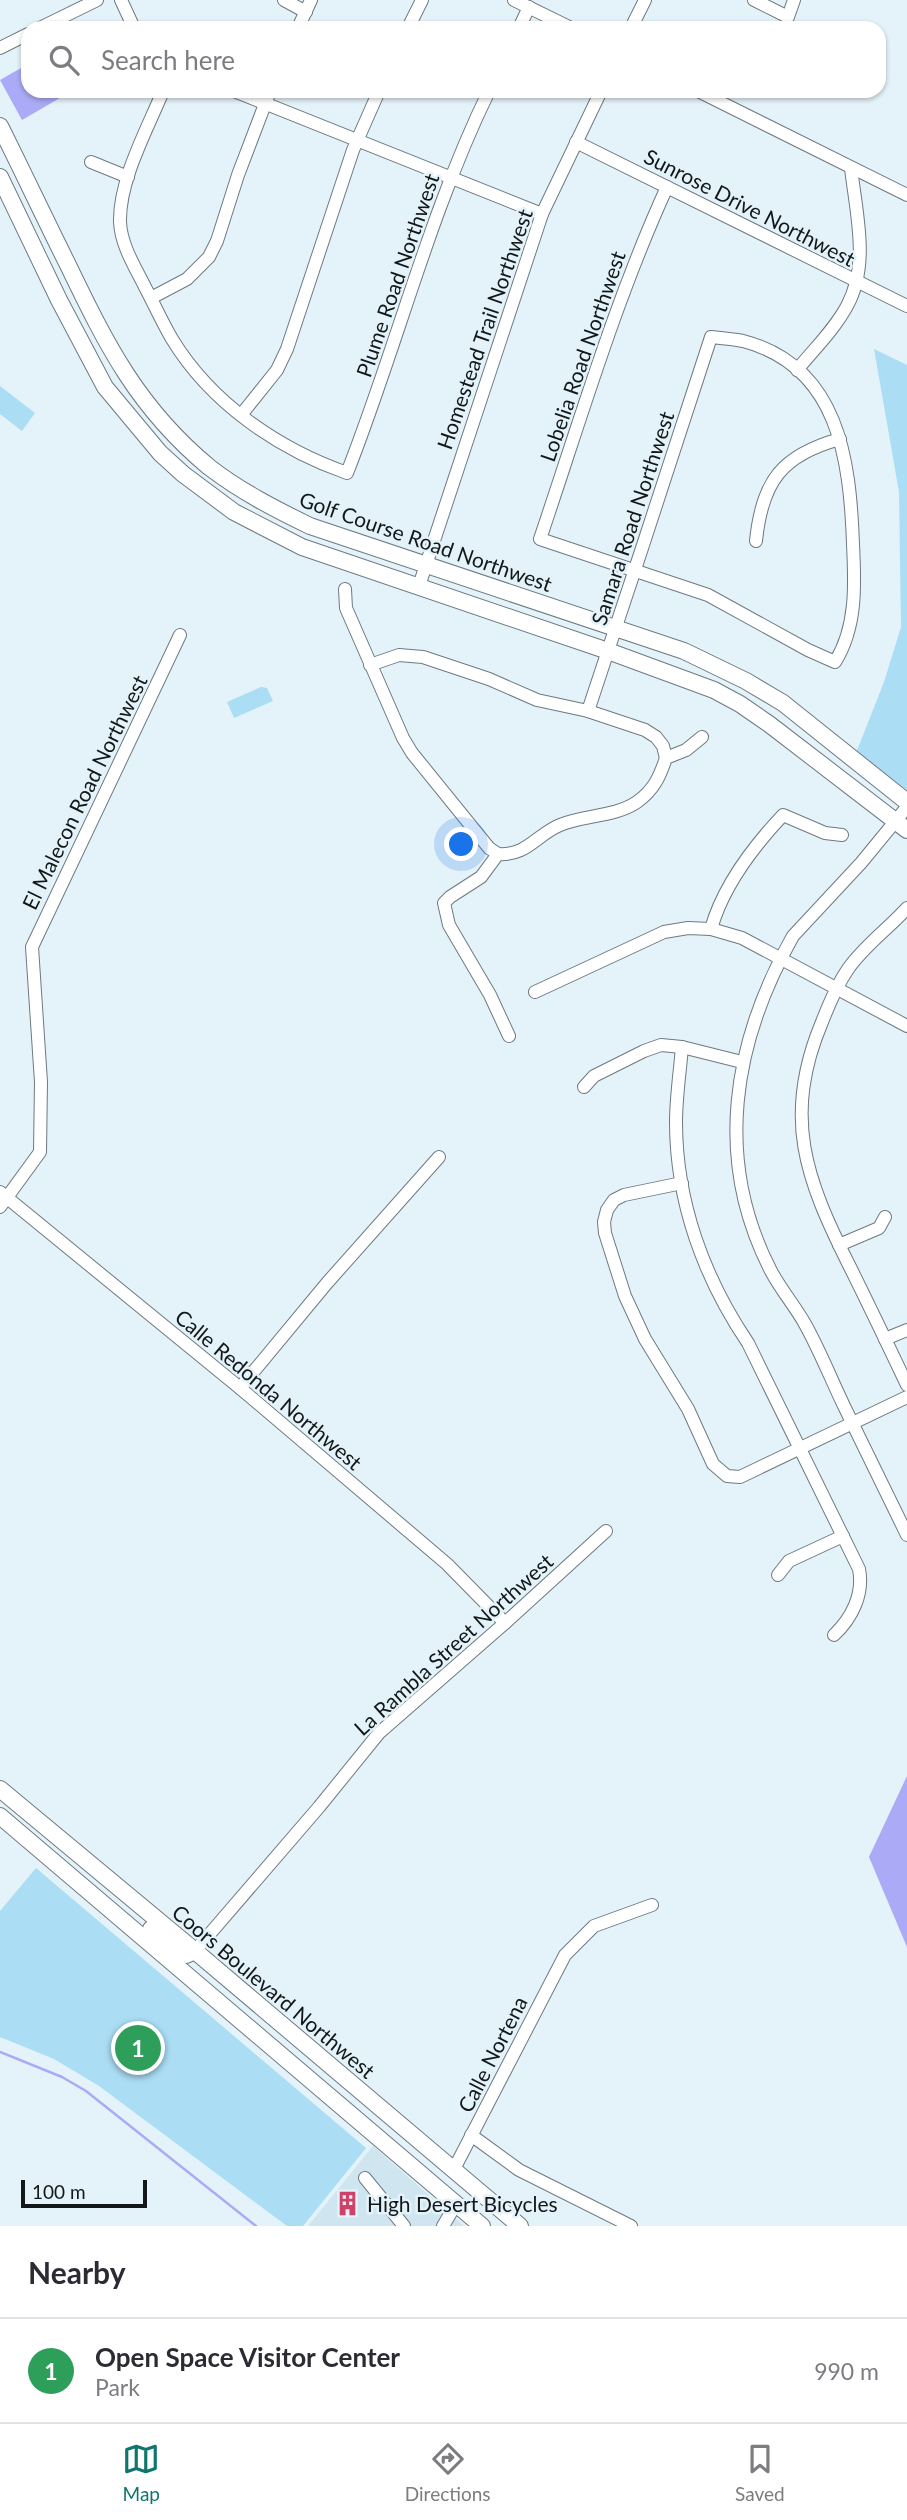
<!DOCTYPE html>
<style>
:root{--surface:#fff;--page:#f2f2f3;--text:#2b2b33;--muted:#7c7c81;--line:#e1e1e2;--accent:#0f766e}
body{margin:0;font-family:Lato,sans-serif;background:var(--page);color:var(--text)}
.scale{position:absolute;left:21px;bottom:18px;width:126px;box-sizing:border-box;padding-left:7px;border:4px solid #121719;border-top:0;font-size:19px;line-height:24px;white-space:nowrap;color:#121719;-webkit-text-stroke:5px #e4f2f9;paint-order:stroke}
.you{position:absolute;left:462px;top:845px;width:24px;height:24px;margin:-18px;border:5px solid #fff;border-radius:50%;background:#1a73e8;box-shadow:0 0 0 10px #1a73e833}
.badge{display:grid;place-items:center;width:46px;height:46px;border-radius:50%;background:var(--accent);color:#fff;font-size:23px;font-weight:700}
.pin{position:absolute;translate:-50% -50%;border:4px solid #fff;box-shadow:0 2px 7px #0006}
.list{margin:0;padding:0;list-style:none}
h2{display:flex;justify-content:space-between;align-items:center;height:91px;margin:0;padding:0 28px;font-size:30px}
h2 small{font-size:23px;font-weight:400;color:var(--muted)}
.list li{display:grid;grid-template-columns:46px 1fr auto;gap:21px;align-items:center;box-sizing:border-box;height:105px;padding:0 28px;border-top:2px solid var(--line)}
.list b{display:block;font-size:26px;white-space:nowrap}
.list p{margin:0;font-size:23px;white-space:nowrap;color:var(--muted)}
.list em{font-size:23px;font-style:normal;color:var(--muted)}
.icon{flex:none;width:38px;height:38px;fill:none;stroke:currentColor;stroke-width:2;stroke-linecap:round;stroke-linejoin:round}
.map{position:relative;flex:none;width:907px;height:2226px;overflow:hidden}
.search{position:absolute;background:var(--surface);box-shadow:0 2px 5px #0004;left:21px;right:21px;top:21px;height:77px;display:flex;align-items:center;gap:18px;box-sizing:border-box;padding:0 24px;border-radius:21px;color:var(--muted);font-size:26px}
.sheet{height:196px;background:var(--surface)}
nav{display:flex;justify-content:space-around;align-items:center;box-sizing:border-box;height:98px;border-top:2px solid var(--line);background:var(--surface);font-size:19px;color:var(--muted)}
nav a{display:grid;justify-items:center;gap:4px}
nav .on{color:var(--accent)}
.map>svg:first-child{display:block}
.built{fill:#cfe6f0}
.green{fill:#abdef5}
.water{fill:#aaaaf7}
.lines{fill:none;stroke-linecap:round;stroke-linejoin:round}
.stream{stroke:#aaaaf7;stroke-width:2.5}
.minor-casing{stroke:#6d7a80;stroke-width:14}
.major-casing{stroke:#6d7a80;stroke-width:18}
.minor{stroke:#fff;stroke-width:12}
.major{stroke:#fff;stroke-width:16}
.labels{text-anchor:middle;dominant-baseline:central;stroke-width:5;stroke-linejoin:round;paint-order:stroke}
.street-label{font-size:21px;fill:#121719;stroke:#e4f2f9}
.poi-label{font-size:21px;fill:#121719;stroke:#e4f2f9;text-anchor:start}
</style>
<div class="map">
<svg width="907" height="2226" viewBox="0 0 907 2226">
<rect width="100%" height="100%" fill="#e4f2f9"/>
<!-- built -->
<polygon class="built" points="373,2146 464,2226 308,2226"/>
<!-- green -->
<g class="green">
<polygon points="874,349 907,365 907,790 856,753 884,682 901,627 899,492"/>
<polygon points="0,386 35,413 22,431 0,414"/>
<polygon points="261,687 267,688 273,701 234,718 227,702"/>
<polygon points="36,1868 366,2148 303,2226 287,2226 99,2086 54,2059 0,2037 0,1911"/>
</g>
<!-- water -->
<g class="water">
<polygon points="28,64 28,91 72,91 22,120 0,80"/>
<polygon points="907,1776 907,1947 869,1857"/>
</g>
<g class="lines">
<!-- stream -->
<polyline class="stream" points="0,2052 62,2077 86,2091 256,2226"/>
<defs>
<g id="minor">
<polyline points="121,0 134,28"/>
<polyline points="284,0 306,12"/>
<polyline points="514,0 571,28"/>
<polyline points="754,0 788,17 794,0"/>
<polyline points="40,28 97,0"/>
<polyline points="298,28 311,0"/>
<polyline points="408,28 422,0"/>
<polyline points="519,28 529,7"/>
<polyline points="631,28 645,0"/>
<polyline points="0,48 28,34"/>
<path d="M163,91C147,130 119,180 120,222C121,245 135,267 145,287C154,304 162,322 172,339C211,403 278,449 347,473C397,346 429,214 489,91"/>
<polyline points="234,91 542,214"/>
<polyline points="698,91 907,195"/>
<polyline points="576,142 907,306"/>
<polyline points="91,162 128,177"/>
<polyline points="151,298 187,279 209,257 217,241 238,175 270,91"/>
<path d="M797,370C814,349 834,330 847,306C870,264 856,213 851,168"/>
<polyline points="241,415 277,370 287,349 353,150 379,91"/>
<path d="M756,541C762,481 782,455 840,439"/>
<polyline points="419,586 542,214 601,91"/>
<polyline points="345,589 346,608 403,738 412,753 489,848 498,854"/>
<polyline points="370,665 399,655 423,657 489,679 537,700 588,711 645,730 656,737 663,746 666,758"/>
<path d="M588,711C630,587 670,461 711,337C721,338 732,339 743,341C839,366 850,460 853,544C855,584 857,627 835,662L808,650L708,595L540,539C580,421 615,301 667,187"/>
<path d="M907,807L861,863L793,936C733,1042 713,1159 771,1271C781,1290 795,1306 805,1324C820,1351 831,1379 844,1406C865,1449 886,1492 907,1535"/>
<path d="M907,908C888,929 864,946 848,969C837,985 829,1004 822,1022C782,1117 806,1179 849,1265C869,1305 888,1345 907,1385"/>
<path d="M711,929C723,886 752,848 783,815L825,833L842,835"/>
<polyline points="535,992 664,932 688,928 711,929 742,938 907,1026"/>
<path d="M509,1036L490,995L449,925L444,903L450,897L481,877L498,854C527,856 536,835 560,825C584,815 615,817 637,802C654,790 660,776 666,758L686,750L702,737"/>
<path d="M682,1047C680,1072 676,1097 676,1122C676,1202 704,1278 748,1343L859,1569C864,1594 852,1618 834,1635"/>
<polyline points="584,1087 594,1076 644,1051 661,1045 682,1047 742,1062"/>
<polyline points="682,1183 624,1195 614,1200 607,1210 604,1222 605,1233 625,1296 645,1339 688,1409 713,1464 727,1476 740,1477 907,1397"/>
<polyline points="0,1192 240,1388 387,1513 447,1564 505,1623"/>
<polyline points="0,1207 40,1152 41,1082 32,947 180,635"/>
<polyline points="839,1245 879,1228 885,1217"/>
<polyline points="885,1339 907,1330"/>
<polyline points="240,1388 327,1283 439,1157"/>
<polyline points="778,1575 789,1561 843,1536"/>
<polyline points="195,1951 319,1807 379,1733 505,1623 606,1531"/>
<polyline points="471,2135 519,2170 631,2226"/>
<polyline points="453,2171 565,1955 594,1926 652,1905"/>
<polyline points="365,2178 404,2226"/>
<polyline points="443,2226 456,2204"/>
</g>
<g id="major">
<path d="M0,126C23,172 45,219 68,265C107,346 138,408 209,467C240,491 275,509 310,526L684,651L746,681L783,703L907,802"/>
<polyline points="0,177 59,300 105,387 160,453 183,474 234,512 302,547 608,651 714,690 740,704 769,724 907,830"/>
<polyline points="0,1789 195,1951 520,2226"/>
<polyline points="0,1816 482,2226"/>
<polyline points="151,1929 177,1950 186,1955 195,1951"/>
</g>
</defs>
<!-- minor casing -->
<use href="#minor" class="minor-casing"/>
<!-- major casing -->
<use href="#major" class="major-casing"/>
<!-- minor -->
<use href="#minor" class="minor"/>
<!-- major -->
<use href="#major" class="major"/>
</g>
<!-- icons -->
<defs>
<symbol id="building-bare" viewBox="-9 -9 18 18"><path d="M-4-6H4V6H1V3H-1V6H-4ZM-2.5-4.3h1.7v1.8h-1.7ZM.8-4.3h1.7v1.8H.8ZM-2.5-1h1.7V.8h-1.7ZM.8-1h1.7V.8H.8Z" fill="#d04168" stroke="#e4f2f9" stroke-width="2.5" paint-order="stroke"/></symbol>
</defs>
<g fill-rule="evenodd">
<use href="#building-bare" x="330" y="2186" width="35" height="35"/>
</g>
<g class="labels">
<!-- street labels -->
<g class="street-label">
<text transform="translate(750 207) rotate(27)">Sunrose Drive Northwest</text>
<text transform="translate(397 275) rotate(-71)">Plume Road Northwest</text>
<text transform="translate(484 329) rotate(-71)">Homestead Trail Northwest</text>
<text transform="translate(582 356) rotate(-71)">Lobelia Road Northwest</text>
<text transform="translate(632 518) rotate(-72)">Samara Road Northwest</text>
<text transform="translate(426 541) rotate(19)">Golf Course Road Northwest</text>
<text transform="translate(84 792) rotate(-64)">El Malecon Road Northwest</text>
<text transform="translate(269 1389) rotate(40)">Calle Redonda Northwest</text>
<text transform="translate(453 1644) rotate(-42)">La Rambla Street Northwest</text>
<text transform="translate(274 1991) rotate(40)">Coors Boulevard Northwest</text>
<text transform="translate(492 2054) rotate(-63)">Calle Nortena</text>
</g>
<!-- poi labels -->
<g class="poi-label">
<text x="367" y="2203">High Desert Bicycles</text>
</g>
</g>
</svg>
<div class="scale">100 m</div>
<div class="you"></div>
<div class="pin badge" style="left:138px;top:2048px;background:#2e9e5b">1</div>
<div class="search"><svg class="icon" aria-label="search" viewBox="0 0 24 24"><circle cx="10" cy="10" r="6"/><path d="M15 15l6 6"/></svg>Search here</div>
</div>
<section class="sheet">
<h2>Nearby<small></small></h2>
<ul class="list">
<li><span class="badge" style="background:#2e9e5b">1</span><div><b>Open Space Visitor Center</b><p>Park</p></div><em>990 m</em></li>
</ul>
</section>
<nav>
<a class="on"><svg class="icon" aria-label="map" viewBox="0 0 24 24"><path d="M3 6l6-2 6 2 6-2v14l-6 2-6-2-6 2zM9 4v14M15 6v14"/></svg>Map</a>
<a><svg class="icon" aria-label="directions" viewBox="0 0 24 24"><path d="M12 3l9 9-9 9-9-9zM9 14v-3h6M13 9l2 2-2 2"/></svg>Directions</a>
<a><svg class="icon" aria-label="saved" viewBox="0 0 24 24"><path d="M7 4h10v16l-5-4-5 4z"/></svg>Saved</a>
</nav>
